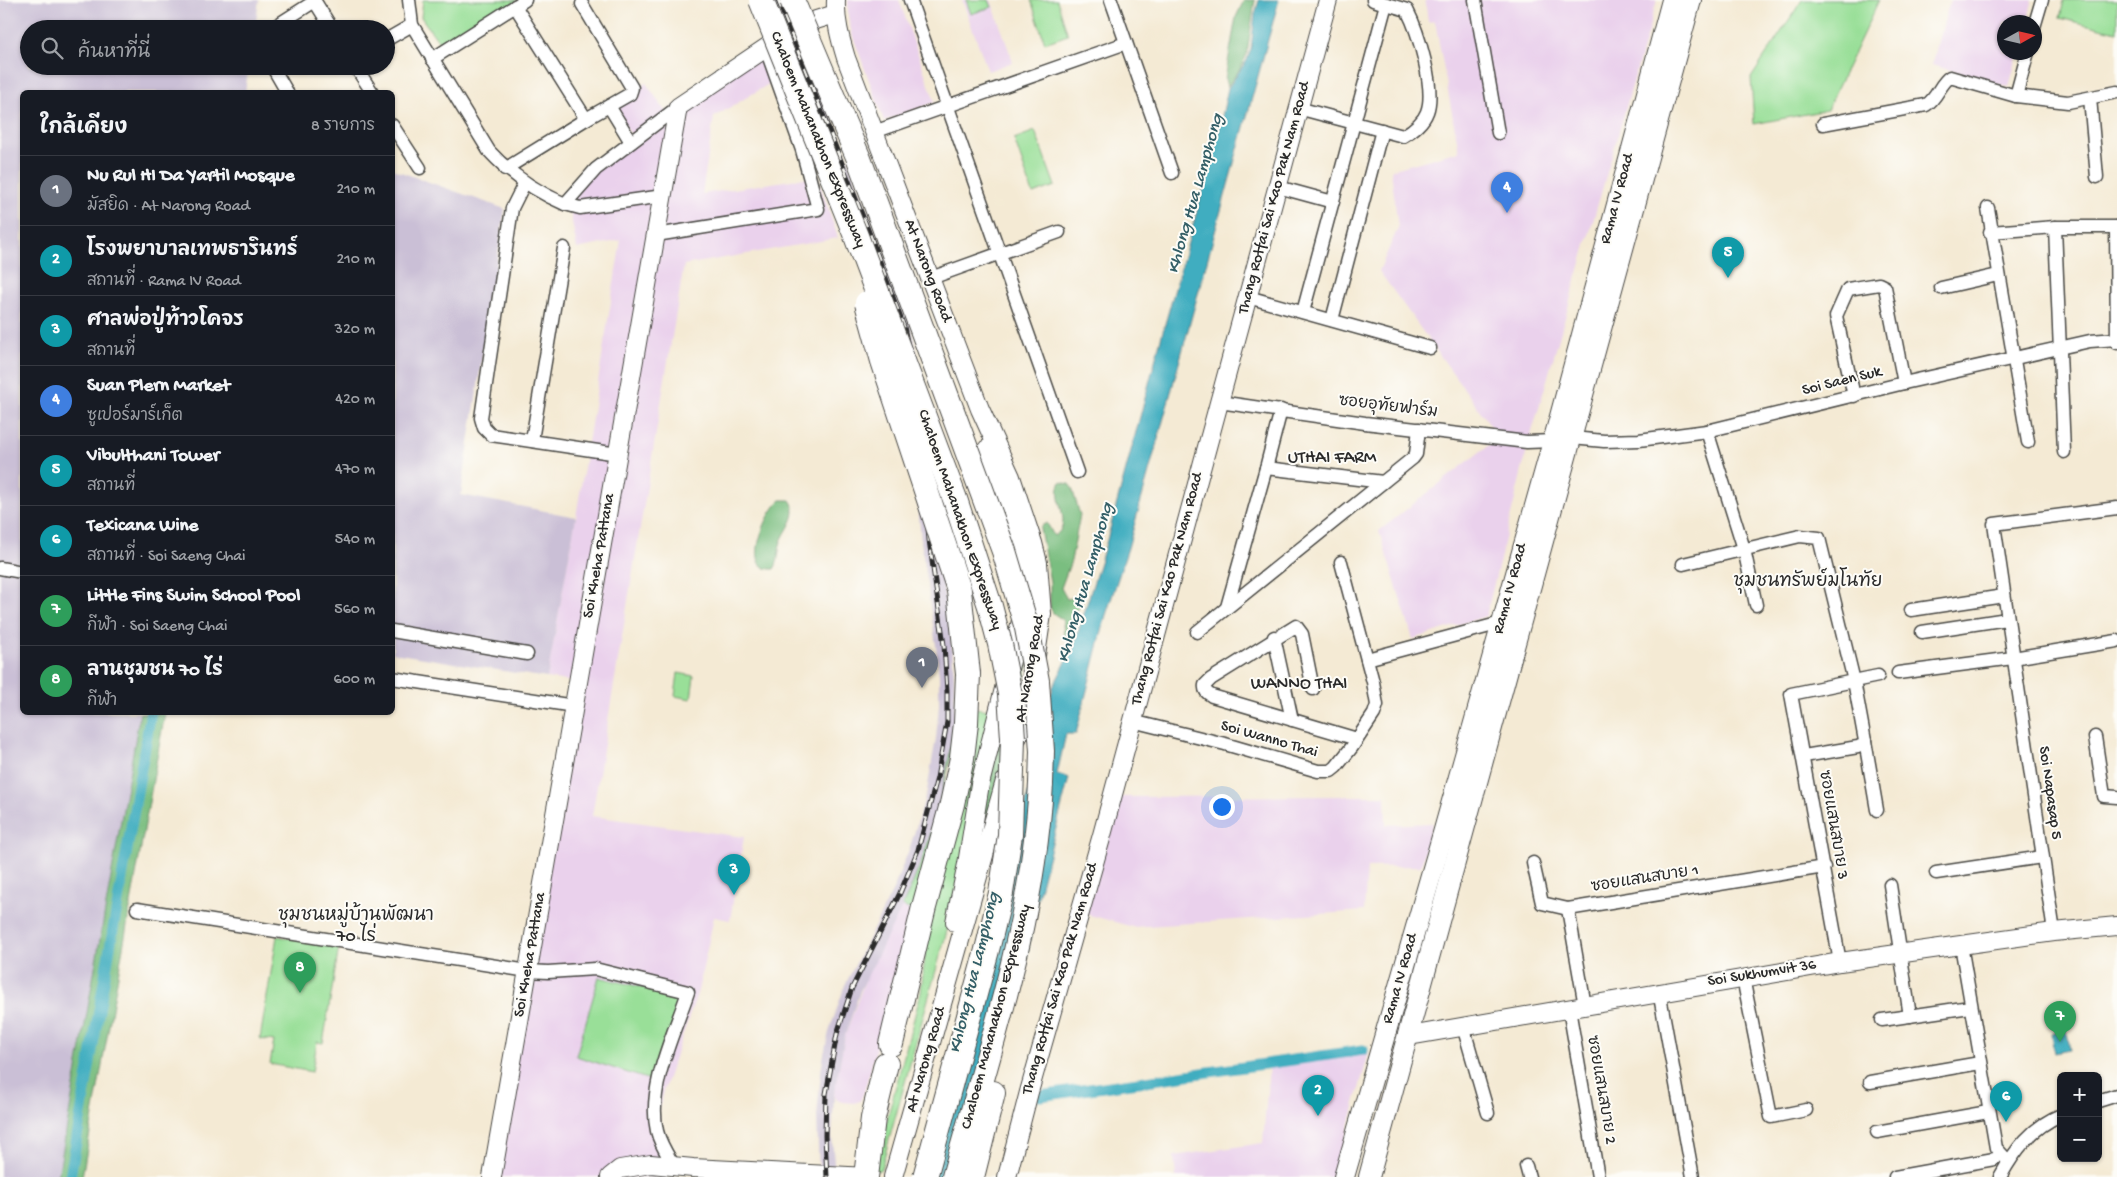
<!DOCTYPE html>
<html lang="th">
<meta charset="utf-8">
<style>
:root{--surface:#171b24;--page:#242831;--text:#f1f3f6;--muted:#9ea1a6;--line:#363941;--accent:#c8321e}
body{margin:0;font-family:"Gochi Hand","Playpen Sans Thai",sans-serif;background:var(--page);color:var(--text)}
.controls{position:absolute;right:15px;bottom:15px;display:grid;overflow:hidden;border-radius:8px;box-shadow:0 1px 4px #0004}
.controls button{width:45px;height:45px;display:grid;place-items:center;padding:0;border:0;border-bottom:1px solid var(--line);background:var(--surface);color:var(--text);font:25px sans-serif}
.compass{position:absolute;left:1997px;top:15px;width:45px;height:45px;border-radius:50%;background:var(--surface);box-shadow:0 1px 4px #0004;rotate:82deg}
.you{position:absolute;left:1221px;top:806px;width:18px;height:18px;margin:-12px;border:4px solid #fff;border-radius:50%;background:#1a73e8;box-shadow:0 0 0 8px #1a73e833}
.badge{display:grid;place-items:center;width:32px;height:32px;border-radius:50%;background:var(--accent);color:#fff;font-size:16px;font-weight:700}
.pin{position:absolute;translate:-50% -41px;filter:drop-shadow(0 1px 2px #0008)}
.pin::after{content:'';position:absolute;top:26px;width:18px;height:15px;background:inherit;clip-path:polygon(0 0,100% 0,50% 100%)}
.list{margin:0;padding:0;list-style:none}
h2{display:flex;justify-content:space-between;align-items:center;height:65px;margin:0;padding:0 20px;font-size:21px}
h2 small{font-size:16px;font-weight:400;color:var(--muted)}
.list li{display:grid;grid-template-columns:32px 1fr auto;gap:15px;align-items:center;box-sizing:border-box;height:70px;padding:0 20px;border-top:1px solid var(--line)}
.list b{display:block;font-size:19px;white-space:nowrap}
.list p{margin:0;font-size:16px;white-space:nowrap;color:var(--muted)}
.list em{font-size:16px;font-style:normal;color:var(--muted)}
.icon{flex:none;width:28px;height:28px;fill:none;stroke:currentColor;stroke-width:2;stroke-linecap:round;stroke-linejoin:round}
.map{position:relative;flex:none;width:2117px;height:1177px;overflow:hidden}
.search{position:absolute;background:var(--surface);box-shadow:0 1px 4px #0004;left:20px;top:20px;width:375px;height:55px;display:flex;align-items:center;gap:12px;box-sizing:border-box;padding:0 18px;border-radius:28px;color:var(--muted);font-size:19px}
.panel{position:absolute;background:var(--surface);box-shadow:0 1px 4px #0004;left:20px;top:90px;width:375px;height:625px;border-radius:8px}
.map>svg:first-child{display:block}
.built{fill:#ead1ec}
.industrial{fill:#cabfd6}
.green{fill:#99df98;stroke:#628562}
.forest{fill:#7abe80;stroke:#527456}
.water{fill:#41adc0;stroke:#366c76}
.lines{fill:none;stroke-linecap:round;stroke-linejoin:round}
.canal{stroke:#41adc0;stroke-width:11}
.street-casing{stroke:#494844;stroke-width:15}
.secondary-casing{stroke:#494844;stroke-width:20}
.primary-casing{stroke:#494844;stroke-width:22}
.highway-casing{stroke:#494844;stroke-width:26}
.street{stroke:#fff;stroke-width:12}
.secondary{stroke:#fff;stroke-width:18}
.primary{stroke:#fff;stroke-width:20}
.highway{stroke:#fff;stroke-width:24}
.rail-casing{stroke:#2b2b2b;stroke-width:5}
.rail{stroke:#fdfcf7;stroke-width:3;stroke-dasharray:9;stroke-linecap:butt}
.highway-bridge-casing{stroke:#494844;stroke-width:26;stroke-linecap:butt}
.highway-bridge{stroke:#fff;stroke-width:24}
.labels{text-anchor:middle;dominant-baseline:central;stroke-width:4;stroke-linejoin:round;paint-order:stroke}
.street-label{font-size:16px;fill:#2b2b2b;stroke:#fdfcf7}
.water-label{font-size:18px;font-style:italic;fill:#345f67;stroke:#fdfcf7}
.neighbourhood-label{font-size:18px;fill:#2b2b2b;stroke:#fdfcf7}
</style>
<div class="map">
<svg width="2117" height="1177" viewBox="0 0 2117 1177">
<rect width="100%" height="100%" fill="#fdfcf7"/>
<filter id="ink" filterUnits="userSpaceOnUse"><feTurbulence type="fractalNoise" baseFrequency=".02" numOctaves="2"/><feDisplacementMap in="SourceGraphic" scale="10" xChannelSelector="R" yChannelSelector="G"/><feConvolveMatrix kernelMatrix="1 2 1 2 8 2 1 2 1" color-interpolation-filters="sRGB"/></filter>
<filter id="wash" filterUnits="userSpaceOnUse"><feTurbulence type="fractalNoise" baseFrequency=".0096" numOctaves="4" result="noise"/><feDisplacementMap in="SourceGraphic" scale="20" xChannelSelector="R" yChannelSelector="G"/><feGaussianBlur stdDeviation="1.12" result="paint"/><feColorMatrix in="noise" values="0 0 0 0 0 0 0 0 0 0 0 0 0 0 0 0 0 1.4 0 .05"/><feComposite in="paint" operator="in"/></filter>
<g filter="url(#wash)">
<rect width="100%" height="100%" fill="#f4ead4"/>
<!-- built -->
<g class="built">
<polygon points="848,0 899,0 935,102 884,121 852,34 848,16"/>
<polygon points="962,0 991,0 1013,62 988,71"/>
<polygon points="1425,0 1657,0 1529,442 1486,616 1413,639 1379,531 1499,437 1379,271 1398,228 1391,170 1459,151 1435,21 1428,22"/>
<polygon points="1950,0 2033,0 2027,22 2004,22 2004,52 2018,53 2009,87 1932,65"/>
<polygon points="770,43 782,76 714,117 702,194 817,176 838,238 684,265 592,816 744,837 730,920 714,917 698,991 662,1095 659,1113 661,1132 672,1155 665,1177 488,1177 574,682 547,678 576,517 621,240 577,249 567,194 632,136 613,107 646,83 666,112"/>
<polygon points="1341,796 1385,796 1386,825 1433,823 1421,866 1367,867 1364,911 1133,927 1086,914 1119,797"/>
<polygon points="902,906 915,912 864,1092 860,1101 854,1103 842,1102 837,1100 834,1094 845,1036 869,969"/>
<polygon points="1369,1052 1335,1177 1176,1177 1174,1156 1263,1143 1269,1067"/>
</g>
<!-- industrial -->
<g class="industrial">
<polygon points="0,0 259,0 255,29 29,29 29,66 249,66 245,92 22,92 22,712 140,713 58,1177 0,1177"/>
<polygon points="770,0 787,0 911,324 924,389 940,565 952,645 954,675 955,705 952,741 942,795 925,852 907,897 860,991 845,1036 834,1094 832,1136 835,1177 819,1177 817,1116 821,1072 824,1054 829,1032 845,985 893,890 910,847 927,791 936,738 939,705 939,676 936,646 921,541 909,393"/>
<polygon points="392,169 505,209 461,495 576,517 547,678 393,653"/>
</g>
<!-- green -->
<g class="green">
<polygon points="423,0 518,0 443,48 421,17"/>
<polygon points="966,0 989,0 992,7 971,14"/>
<polygon points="1031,0 1057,0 1068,35 1045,43"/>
<polygon points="1802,0 1879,0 1827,110 1754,124 1751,78"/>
<polygon points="2064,0 2117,0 2117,32 2060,18"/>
<polygon points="1035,131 1055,186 1033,194 1014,139"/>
<polygon points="678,673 694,676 691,699 675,696"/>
<polygon points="973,708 991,710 950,920 881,1169 877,1171 874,1168 921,992 928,928"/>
<path d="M959,722L915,912L902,906C931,849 946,785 954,723Z"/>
<polygon points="277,936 339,947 323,1043 317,1042 312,1072 270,1064 274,1041 260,1039"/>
<polygon points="599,977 683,997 656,1082 576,1056"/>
</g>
<!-- forest -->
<g class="forest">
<polygon points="1244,0 1255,0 1247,54 1240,69 1227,87 1225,79 1236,17"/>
<path d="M1061,482L1069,484L1072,488L1080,515L1071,561L1061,588L1067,599L1077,597L1082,601V605L1077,610L1073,638L1070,640L1064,639L1063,620L1053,613L1050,607V582L1040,529L1041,526L1047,523L1054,536C1075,524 1051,499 1061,482Z"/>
<path d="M781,500H790C802,516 783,531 780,545C778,554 779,561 774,569C740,572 767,510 781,500Z"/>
<polygon points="1021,652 1029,662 977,861 986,780"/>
<polygon points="140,713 165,713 82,1177 58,1177"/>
</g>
<!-- water -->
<g class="water">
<polygon points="1259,0 1279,0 1128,548 1106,615 1076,734 1066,734 1057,774 1069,778 1037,901 1022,983 967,1177 917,1177 992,948 1053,687 1073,648 1107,540 1163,331 1215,147 1211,145 1214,134 1218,135 1228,88 1247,60 1251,49 1255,14"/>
<polygon points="2067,1031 2070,1050 2054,1053 2051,1033"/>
</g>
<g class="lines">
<!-- canal -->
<g class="canal">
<polyline points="1040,1096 1363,1050"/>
<polyline points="70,1177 151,712"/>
</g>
</g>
</g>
<g filter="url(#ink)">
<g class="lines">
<defs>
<g id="street">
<polyline points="314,0 332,29"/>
<path d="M409,0L412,25L489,151C511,175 535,191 565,204L596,169L678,107"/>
<polyline points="910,0 1077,472"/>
<polyline points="1111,0 1172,173"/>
<polyline points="1475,0 1498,133"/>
<polyline points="515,6 586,119 630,94 632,88 582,4"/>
<polyline points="2034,27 2042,0"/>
<polyline points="271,29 315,1"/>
<polyline points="386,40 412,25"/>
<polyline points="432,59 525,0"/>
<polyline points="272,66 287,92"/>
<polyline points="355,66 372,92"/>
<polyline points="2016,96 2028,52"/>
<polyline points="2090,98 2097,177"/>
<polyline points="609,106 631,142"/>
<path d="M1298,108L1403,136C1413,130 1423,123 1427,112C1436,89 1418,31 1407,10L1373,0"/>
<path d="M1823,124L1926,105C1937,99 1940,83 1950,77L2016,96L2068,102L2117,92"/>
<polyline points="392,125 420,168"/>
<polyline points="874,132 1126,43"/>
<polyline points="505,169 586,119"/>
<polyline points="524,184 512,208 481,418 484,428 491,435 618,454"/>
<polyline points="1278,187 1333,202"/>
<polyline points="565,204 580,208 663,196"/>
<polyline points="1988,208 2028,442"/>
<polyline points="2055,227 2064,452"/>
<polyline points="2116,227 2117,343"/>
<polyline points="1990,232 2055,227 2117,227"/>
<polyline points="656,235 818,209 802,150 766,49"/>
<polyline points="931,278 1059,232"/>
<polyline points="1941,288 1998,275"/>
<polyline points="1248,297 1430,348"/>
<polyline points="1303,312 1386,4"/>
<polyline points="1332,320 1382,130"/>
<polyline points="1854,396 1836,316 1848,289 1879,284 1885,287 1904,383"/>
<polyline points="1219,402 1365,423 1527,442 1553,441"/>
<polyline points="1707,431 1744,549 1756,605"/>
<polyline points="1572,438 1604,441 1639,440 1707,431 1904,383 2090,341 2117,339"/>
<polyline points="532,440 564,248"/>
<polyline points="1266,468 1383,482"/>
<polyline points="1683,564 1800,536 1819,538 1854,681 1865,741 1864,744 1858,747 1804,756"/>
<polyline points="0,568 22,572"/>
<polyline points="1227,607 1266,468 1281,410"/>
<polyline points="1911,610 2004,596"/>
<polyline points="392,631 527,654"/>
<polyline points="1197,632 1413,458 1416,454 1419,429"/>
<polyline points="1922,632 2007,619"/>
<polyline points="1274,637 1292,720"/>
<polyline points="1367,659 1501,623"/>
<polyline points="1898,673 2013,658 2117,641"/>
<polyline points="392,678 574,706"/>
<path d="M1313,689L1302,634L1296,626L1211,679L1205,685C1204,691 1207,693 1212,696L1357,739"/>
<polyline points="1132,721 1225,744 1318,771 1331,771 1336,767 1352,747 1374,714 1377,705 1373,682 1341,562"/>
<polyline points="2095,737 2104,796 2117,797"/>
<polyline points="1865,741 1877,810"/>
<polyline points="1533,863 1542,903 1568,909"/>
<polyline points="1936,873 2042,857"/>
<polyline points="1890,885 1910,1016"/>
<path d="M137,909L528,971L548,972L595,969L688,992C674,1034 647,1087 657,1131C660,1144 668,1156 674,1166"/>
<polyline points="2054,932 1994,524 2117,508"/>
<polyline points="1961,945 1996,1148 2008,1161"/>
<polyline points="1840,962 1791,694 1878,676"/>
<polyline points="1743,978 1771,1117 1806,1110"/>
<polyline points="1659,991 1693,1177"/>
<polyline points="1585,1006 1568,909 1824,867"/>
<polyline points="1569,1009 1598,1177"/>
<polyline points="1882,1020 1970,1007"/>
<polyline points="1463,1026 1488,1113"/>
<polyline points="1870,1082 1980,1063"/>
<polyline points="2098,1101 2117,1095"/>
<polyline points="1877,1132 1988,1112"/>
<polyline points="1526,1166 1529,1177"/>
<polyline points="1895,1177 1994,1159 2000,1154"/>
<path d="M2000,1177C2015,1150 2032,1127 2061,1115"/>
</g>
<g id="secondary">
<path d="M836,0C835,20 840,38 846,58L980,409L1011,477L1033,543L1038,563L1042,614L1034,669L1018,737"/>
<path d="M955,922L967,864L980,784L1024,609C1026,554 1005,500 987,449"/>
<polyline points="1409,1036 1840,962 2054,932 2117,926"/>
<polyline points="492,1177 678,107 791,31 816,20 835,14"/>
<polyline points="610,1177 620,1169 651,1164 693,1168 868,1177"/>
<polyline points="893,1177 1005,781"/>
<polyline points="1007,1177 1029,1092 1102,835 1328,0"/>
</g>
<g id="primary">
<polyline points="1344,1177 1444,830 1558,424 1672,0"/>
<polyline points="1369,1177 1691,0"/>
</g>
<g id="highway">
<polyline points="891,1044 924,907 952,804 962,758 966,723 968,674"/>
<polyline points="866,1177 873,1118 886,1064"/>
<path d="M954,1177C990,1048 1034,918 1041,784"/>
<polyline points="972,1177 993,1093"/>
</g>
</defs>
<!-- street casing -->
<use href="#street" class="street-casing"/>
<!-- secondary casing -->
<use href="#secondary" class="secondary-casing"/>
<!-- primary casing -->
<use href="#primary" class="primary-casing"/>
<!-- highway casing -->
<use href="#highway" class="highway-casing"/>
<!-- street -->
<use href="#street" class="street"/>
<!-- secondary -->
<use href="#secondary" class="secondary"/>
<!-- primary -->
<use href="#primary" class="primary"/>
<!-- highway -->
<use href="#highway" class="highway"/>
<defs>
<polyline id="rail" points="778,0 872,240 904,327 917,391 929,540 944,645 947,691 947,722 937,778 918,850 900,893 852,988 837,1034 826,1094 825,1136 827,1177"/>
</defs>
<!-- rail casing -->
<use href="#rail" class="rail-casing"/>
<!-- rail -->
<use href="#rail" class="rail"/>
<defs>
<g id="highway-bridge">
<polyline points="761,0 856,236 955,499 990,606 1000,644 1010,694 1013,738 1010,835 1001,893 987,950 925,1177"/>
<polyline points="792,0 859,159 1004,551 1027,628 1037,681 1042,751 1041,784"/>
<polyline points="867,303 883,361 959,590 968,674"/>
</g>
</defs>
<!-- highway-bridge casing -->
<use href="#highway-bridge" class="highway-bridge-casing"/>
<!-- highway-bridge -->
<use href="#highway-bridge" class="highway-bridge"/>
</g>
</g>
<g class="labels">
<!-- street labels -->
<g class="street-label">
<text transform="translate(817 140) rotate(68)">Chaloem Mahanakhon Expressway</text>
<text transform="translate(1275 198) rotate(-75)">Thang Rotfai Sai Kao Pak Nam Road</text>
<text transform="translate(1618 199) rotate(-75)">Rama IV Road</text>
<text transform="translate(927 271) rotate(69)">At Narong Road</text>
<text transform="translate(1842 382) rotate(-14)">Soi Saen Suk</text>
<text transform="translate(1388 408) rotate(7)">ซอยอุทัยฟาร์ม</text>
<text transform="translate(959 520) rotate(71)">Chaloem Mahanakhon Expressway</text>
<text transform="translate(600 556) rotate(-80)">Soi Kheha Pattana</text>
<text transform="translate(1168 589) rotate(-75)">Thang Rotfai Sai Kao Pak Nam Road</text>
<text transform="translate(1511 589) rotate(-75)">Rama IV Road</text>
<text transform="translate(1031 669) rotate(-80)">At Narong Road</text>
<text transform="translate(1269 740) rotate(16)">Soi Wanno Thai</text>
<text transform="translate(2049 793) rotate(82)">Soi Napasap 5</text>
<text transform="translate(1832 825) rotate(80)">ซอยแสนสบาย 3</text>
<text transform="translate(1645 880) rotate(-9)">ซอยแสนสบาย 1</text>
<text transform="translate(531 955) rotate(-80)">Soi Kheha Pattana</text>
<text transform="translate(1762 974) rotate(-9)">Soi Sukhumvit 36</text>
<text transform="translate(1061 979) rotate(-74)">Thang Rotfai Sai Kao Pak Nam Road</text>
<text transform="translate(1401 979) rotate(-74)">Rama IV Road</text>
<text transform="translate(997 1017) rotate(-75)">Chaloem Mahanakhon Expressway</text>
<text transform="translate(927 1060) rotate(-74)">At Narong Road</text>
<text transform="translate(1600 1090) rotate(80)">ซอยแสนสบาย 2</text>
</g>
<!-- water labels -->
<g class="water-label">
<text transform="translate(1196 194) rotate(-74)">Khlong Hua Lamphong</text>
<text transform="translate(1086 583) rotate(-74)">Khlong Hua Lamphong</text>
<text transform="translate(975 973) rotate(-76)">Khlong Hua Lamphong</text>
</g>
<!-- neighbourhood labels -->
<g class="neighbourhood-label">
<text x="1332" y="458">UTHAI FARM</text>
<text x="1808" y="582">ชุมชนทรัพย์มโนทัย</text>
<text x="1299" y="684">WANNO THAI</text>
<text x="356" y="916">ชุมชนหมู่บ้านพัฒนา<tspan x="356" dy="21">70 ไร่</tspan></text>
</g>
</g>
</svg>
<div class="controls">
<button>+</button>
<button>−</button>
</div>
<svg class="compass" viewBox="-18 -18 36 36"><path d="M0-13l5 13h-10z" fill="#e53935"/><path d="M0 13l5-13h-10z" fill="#9ea1a6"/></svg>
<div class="you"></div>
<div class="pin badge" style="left:922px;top:688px;background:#6b7280">1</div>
<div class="pin badge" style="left:1318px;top:1116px;background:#0f9aa8">2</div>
<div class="pin badge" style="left:734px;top:895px;background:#0f9aa8">3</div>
<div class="pin badge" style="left:1507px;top:213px;background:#3f7fe0">4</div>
<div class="pin badge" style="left:1728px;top:278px;background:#0f9aa8">5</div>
<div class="pin badge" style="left:2006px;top:1122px;background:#0f9aa8">6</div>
<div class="pin badge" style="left:2060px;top:1042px;background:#2e9e5b">7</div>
<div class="pin badge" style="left:300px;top:993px;background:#2e9e5b">8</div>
<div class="search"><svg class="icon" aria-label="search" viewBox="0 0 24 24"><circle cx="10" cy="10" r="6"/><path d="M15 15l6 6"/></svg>ค้นหาที่นี่</div>
<section class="panel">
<h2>ใกล้เคียง<small>8 รายการ</small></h2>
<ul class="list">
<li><span class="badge" style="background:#6b7280">1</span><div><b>Nu Rul HI Da Yartil Mosque</b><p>มัสยิด · At Narong Road</p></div><em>210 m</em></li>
<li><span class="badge" style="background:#0f9aa8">2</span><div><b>โรงพยาบาลเทพธารินทร์</b><p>สถานที่ · Rama IV Road</p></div><em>210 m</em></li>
<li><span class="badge" style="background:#0f9aa8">3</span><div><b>ศาลพ่อปู่ท้าวโคจร</b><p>สถานที่</p></div><em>320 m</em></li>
<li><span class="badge" style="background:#3f7fe0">4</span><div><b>Suan Plern Market</b><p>ซูเปอร์มาร์เก็ต</p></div><em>420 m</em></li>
<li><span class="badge" style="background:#0f9aa8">5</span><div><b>Vibulthani Tower</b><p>สถานที่</p></div><em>470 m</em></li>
<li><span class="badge" style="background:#0f9aa8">6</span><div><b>Texicana Wine</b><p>สถานที่ · Soi Saeng Chai</p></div><em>540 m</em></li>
<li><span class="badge" style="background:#2e9e5b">7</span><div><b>Little Fins Swim School Pool</b><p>กีฬา · Soi Saeng Chai</p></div><em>560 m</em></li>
<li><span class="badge" style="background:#2e9e5b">8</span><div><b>ลานชุมชน 70 ไร่</b><p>กีฬา</p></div><em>600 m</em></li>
</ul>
</section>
</div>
